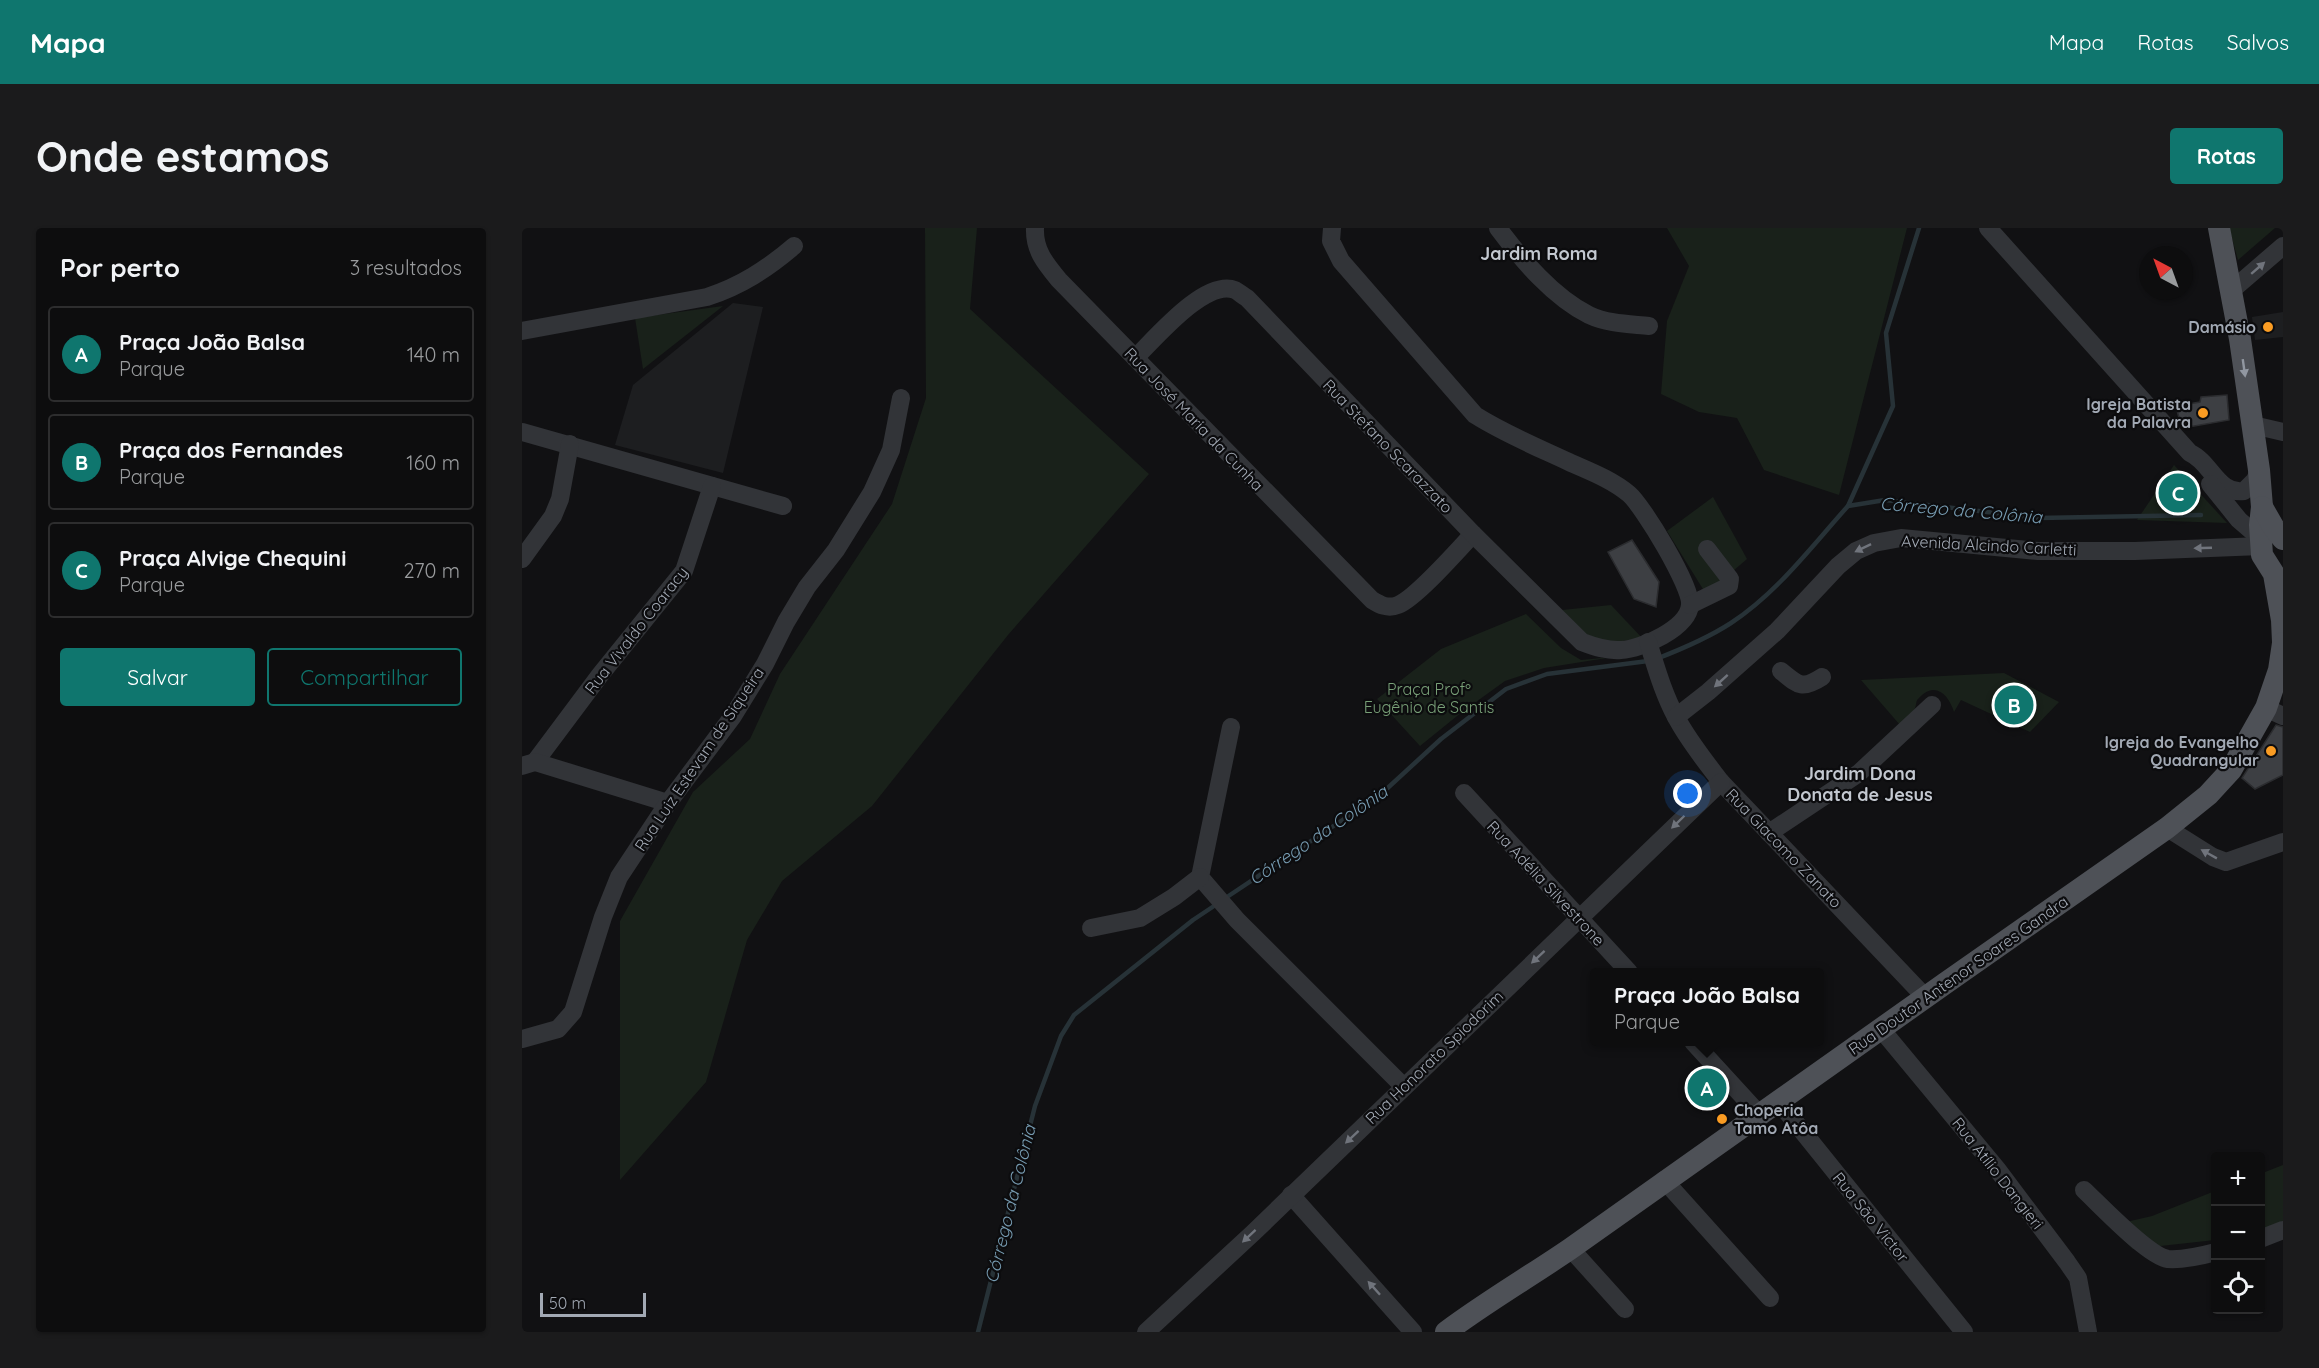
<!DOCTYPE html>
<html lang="pt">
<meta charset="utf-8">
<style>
:root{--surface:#0d0d0e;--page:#1b1b1c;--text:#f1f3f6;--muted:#9a9c9e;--line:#2d2d2e;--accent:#0f766e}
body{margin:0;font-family:Quicksand,sans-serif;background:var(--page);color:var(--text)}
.controls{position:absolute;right:18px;bottom:18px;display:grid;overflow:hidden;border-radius:6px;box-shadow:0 2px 4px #0004}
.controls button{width:54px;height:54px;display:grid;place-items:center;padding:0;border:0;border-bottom:2px solid var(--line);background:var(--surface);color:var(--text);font:30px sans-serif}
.compass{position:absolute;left:1617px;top:18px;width:54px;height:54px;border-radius:50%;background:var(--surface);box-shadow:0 2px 4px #0004;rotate:319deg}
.scale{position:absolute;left:18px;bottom:15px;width:106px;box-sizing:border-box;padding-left:6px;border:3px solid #a2a9b4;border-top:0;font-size:16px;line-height:21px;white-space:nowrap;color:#a2a9b4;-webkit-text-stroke:4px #0c0c0e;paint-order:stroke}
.you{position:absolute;left:1166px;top:566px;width:21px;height:21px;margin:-15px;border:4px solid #fff;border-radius:50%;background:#1a73e8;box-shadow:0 0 0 9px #1a73e833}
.badge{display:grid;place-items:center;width:39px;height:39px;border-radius:50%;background:var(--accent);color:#fff;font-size:20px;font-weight:700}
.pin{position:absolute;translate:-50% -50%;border:3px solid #fff;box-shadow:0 2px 6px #0006}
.popup{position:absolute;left:1068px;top:740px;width:234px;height:78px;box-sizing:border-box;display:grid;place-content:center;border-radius:6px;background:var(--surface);filter:drop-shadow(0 2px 4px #0005);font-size:20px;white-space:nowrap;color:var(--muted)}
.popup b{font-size:22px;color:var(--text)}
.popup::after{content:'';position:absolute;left:50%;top:100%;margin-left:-12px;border:12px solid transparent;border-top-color:var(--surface)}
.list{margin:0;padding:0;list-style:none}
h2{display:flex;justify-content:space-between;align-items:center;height:78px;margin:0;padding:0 24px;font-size:26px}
h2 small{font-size:20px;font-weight:400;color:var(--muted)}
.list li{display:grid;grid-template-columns:39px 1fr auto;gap:18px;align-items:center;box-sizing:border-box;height:96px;margin:0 12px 12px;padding:0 12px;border:2px solid var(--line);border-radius:6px}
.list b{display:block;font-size:22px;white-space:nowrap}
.list p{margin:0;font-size:20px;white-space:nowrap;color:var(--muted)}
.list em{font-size:20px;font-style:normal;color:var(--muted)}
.actions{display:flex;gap:12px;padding:18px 24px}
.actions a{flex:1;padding:14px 0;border:2px solid var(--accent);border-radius:6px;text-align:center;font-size:21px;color:var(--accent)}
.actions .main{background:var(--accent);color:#fff}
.icon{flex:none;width:33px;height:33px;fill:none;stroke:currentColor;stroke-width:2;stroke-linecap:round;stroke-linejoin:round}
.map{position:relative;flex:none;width:1761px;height:1104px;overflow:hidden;border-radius:6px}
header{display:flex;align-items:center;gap:36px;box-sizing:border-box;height:84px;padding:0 30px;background:var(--accent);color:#fff}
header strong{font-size:28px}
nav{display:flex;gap:33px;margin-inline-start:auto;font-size:21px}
.intro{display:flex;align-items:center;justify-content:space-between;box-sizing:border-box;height:144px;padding:0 36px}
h1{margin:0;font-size:42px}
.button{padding:15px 27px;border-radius:6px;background:var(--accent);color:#fff;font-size:21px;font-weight:700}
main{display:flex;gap:36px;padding:0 36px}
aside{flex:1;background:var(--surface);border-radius:6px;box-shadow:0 2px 4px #0004}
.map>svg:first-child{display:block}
.built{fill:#1d1e20}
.green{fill:#19211a}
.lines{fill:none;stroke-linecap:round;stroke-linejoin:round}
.stream{stroke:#273237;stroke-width:4.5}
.building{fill:#3d3f43;stroke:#2b2c2f;stroke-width:1.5}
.minor{stroke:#323438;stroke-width:18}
.major{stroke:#4e5157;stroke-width:22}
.oneway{fill:#70747c}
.oneway2{fill:#9197a1}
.poi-dot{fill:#fa9c23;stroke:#0c0c0e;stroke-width:2}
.labels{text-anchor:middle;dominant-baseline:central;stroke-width:4.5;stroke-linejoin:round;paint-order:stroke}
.poi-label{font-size:16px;font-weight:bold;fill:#a2a9b4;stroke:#0c0c0e;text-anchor:end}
.street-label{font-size:16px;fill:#a2a9b4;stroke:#0c0c0e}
.park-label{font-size:16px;fill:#79a078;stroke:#0c0c0e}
.neighbourhood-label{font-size:18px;font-weight:bold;fill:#c3c8d0;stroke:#0c0c0e}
.water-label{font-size:18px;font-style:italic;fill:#779cb2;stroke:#0c0c0e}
</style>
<header>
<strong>Mapa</strong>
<nav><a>Mapa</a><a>Rotas</a><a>Salvos</a></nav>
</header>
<div class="intro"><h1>Onde estamos</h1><a class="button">Rotas</a></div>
<main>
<aside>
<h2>Por perto<small>3 resultados</small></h2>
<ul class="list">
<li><span class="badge">A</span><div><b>Praça João Balsa</b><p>Parque</p></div><em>140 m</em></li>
<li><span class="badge">B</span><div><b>Praça dos Fernandes</b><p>Parque</p></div><em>160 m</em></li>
<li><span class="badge">C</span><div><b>Praça Alvige Chequini</b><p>Parque</p></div><em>270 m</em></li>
</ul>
<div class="actions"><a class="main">Salvar</a><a>Compartilhar</a></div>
</aside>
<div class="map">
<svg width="1761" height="1104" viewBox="0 0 1761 1104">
<rect width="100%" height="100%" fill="#111113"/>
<!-- built -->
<g class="built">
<polygon points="211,75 241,79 201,245 93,217 111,157"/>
<polygon points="1761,84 1761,109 1733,112 1730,89"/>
</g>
<!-- green -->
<g class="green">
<polygon points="403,0 455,0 448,81 627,246 486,407 350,578 260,653 225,712 184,854 98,952 98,693 171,564 228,511 258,446 370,276 404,170"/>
<polygon points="1145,0 1385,0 1317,267 1242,242 1215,190 1177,184 1139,166 1145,93 1167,38"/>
<polygon points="1707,0 1753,0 1716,32"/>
<polygon points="201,78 121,141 113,90"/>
<polygon points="1652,237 1705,295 1615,292"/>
<polygon points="1191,269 1225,331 1184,366 1145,303"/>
<path d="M1089,377L1120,410C1072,418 1072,418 1040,382Z"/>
<polygon points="1004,386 1039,420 1059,432 1091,429 1022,440 983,453 940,484 898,518 855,471 919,421"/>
<path d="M1482,445L1537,474L1508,504L1439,472L1432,484C1427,468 1414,452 1397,470C1393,473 1395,478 1392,482C1388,488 1382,492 1378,497L1339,452Z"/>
<polygon points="1761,937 1761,993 1738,1002 1738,946"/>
<polygon points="1693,963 1693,1012 1611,1021 1587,998 1630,988"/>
</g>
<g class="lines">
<!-- stream -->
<g class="stream">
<polyline points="1326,278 1371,178 1364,105 1397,0"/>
<path d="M1134,431C1160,421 1186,410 1209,395C1256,364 1289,319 1326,278L1363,272L1516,290L1679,287"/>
<polyline points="702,671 858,567 919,511 984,461 1025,446 1126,433"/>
<polyline points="456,1104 513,878 539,808 552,787 671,692 695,676"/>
</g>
</g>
<!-- building -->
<g class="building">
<polygon points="1705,167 1707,192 1661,200 1659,198 1654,178 1678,174 1679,169"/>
<polygon points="1110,312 1137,354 1134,379 1112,371 1086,324"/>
<polygon points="1754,497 1761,499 1761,547 1733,561 1720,550"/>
</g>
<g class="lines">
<!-- minor -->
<g class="minor">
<path d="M513,0C512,22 523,35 537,52L850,372C858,377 866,381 876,377C894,370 936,322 951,306"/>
<path d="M976,0C1000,32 1031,69 1067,87C1086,96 1108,96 1127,98"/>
<path d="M1466,0L1668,225C1689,234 1696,267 1722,263L1733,252L1737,242"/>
<polyline points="1710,62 1761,18"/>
<path d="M0,103L185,69C219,58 245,41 272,18"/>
<path d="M613,130C632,112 683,50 713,62C717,64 721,68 725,70L951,306L1060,414C1073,419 1085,423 1099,422C1120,421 1166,400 1168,377C1170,359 1121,278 1107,266C1089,251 1067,243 1047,234C1015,219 983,206 953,187L819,33L809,13L810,0"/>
<polyline points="1731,197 1761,204"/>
<polyline points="0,204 261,278"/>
<polyline points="1688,256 1717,292 1739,311"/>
<polyline points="0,331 31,288 38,271 48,216"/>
<polyline points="1168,377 1207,358 1208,351 1185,321"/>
<path d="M1126,414C1134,439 1141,465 1154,489C1166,512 1183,533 1199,554L1403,769"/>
<path d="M1259,443C1276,457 1280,462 1300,449"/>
<polyline points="1744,480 1761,488"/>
<polyline points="1154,489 1186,464 1255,403 1316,338 1334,323 1352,315 1379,310 1516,323 1613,323 1739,318"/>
<polyline points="709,499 678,649 715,692 882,859"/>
<polyline points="13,534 78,447 162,343 190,258"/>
<polyline points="0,538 13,534 146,575"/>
<polyline points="942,565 1107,744"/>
<polyline points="1645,600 1691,629 1704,634 1761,614"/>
<polyline points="1247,605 1337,545 1410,477"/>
<polyline points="569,700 618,690 652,669 678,649"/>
<polyline points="1359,801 1475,941 1545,1034 1556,1050 1566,1104"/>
<polyline points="0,811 36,801 51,784 81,689 97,649 146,575 211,488 243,436 264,394 285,359 314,322 350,264 369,222 379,170"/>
<polyline points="1171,814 1237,886"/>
<polyline points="1256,873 1442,1104"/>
<polyline points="1142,952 1248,1070"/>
<path d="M1562,962C1579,978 1626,1028 1646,1031C1661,1032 1679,1028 1694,1024"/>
<polyline points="769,967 891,1104"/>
<polyline points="1738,1011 1761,1002"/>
<polyline points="1048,1020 1103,1081"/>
<polyline points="624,1104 731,1005 1199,554"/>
</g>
<!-- major -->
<g class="major">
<polyline points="1697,0 1718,111 1737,242 1740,279 1738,297 1740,327 1752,346 1760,392 1761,414"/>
<polyline points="1740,279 1752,300 1761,311"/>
<path d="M924,1104C964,1074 1007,1049 1048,1021C1247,880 1445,739 1645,600L1686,567L1709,542L1744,480L1757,442L1761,415"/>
</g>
</g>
<!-- one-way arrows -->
<defs><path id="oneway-solid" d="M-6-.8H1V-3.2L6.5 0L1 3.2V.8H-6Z" transform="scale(1.5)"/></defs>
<g class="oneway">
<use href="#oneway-solid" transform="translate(1736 40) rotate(-41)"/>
<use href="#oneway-solid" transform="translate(1341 320) rotate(154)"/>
<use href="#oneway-solid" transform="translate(1681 320) rotate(178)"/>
<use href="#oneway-solid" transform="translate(1199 453) rotate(138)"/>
<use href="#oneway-solid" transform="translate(1156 594) rotate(136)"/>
<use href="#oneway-solid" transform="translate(1687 626) rotate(-151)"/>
<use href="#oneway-solid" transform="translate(1016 729) rotate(137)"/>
<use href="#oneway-solid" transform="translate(830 909) rotate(137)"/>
<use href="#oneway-solid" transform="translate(727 1008) rotate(137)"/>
<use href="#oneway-solid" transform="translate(852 1060) rotate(-132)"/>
</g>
<use class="oneway2" href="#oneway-solid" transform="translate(1722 140) rotate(82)"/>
<!-- markers -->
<g class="poi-dot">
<circle cx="1746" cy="99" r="6"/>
<circle cx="1681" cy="185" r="6"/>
<circle cx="1749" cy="523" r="6"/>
<circle cx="1200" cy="891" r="6"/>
</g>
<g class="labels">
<!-- poi labels -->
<g class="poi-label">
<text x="1734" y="99">Damásio</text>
<text x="1669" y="176">Igreja Batista<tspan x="1669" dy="18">da Palavra</tspan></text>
<text x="1737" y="514">Igreja do Evangelho<tspan x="1737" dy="18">Quadrangular</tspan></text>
<text x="1212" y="882" text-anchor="start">Choperia<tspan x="1212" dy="18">Tamo Atôa</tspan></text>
</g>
<!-- street labels -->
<g class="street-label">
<text transform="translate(672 191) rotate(46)">Rua José Maria da Cunha</text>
<text transform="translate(866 218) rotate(46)">Rua Stefano Scarazzato</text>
<text transform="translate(1467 317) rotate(3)">Avenida Alcindo Carletti</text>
<text transform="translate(114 402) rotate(-52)">Rua Vivaldo Coaracy</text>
<text transform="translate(177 531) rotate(-56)">Rua Luiz Estevam de Siqueira</text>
<text transform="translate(1262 620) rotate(46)">Rua Giacomo Zanato</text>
<text transform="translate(1024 655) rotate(47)">Rua Adélia Silvestrone</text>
<text transform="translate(1436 747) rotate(-35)">Rua Doutor Antenor Soares Gandra</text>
<text transform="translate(912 829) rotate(-44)">Rua Honorato Spiodorim</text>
<text transform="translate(1476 945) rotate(52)">Rua Atílio Dangieri</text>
<text transform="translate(1349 989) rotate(51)">Rua São Victor</text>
</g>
<!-- park labels -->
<g class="park-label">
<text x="907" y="461">Praça Profº<tspan x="907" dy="18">Eugênio de Santis</tspan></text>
</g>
<!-- neighbourhood labels -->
<g class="neighbourhood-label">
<text x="1017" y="25">Jardim Roma</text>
<text x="1338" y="545">Jardim Dona<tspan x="1338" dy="21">Donata de Jesus</tspan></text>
</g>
<!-- water labels -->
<g class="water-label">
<text transform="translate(1439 282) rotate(5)">Córrego da Colônia</text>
<text transform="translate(796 607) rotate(-34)">Córrego da Colônia</text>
<text transform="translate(488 976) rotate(-76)">Córrego da Colônia</text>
</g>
</g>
</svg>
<div class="controls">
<button>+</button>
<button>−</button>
<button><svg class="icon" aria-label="locate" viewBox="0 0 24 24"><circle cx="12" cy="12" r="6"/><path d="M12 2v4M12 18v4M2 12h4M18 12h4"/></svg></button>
</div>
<svg class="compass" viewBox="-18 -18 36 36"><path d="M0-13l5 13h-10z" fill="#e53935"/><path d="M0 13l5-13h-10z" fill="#9a9c9e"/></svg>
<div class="scale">50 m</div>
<div class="you"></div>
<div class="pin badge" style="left:1185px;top:860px">A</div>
<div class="popup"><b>Praça João Balsa</b>Parque</div>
<div class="pin badge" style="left:1492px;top:477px">B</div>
<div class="pin badge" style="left:1656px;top:265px">C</div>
</div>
</main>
